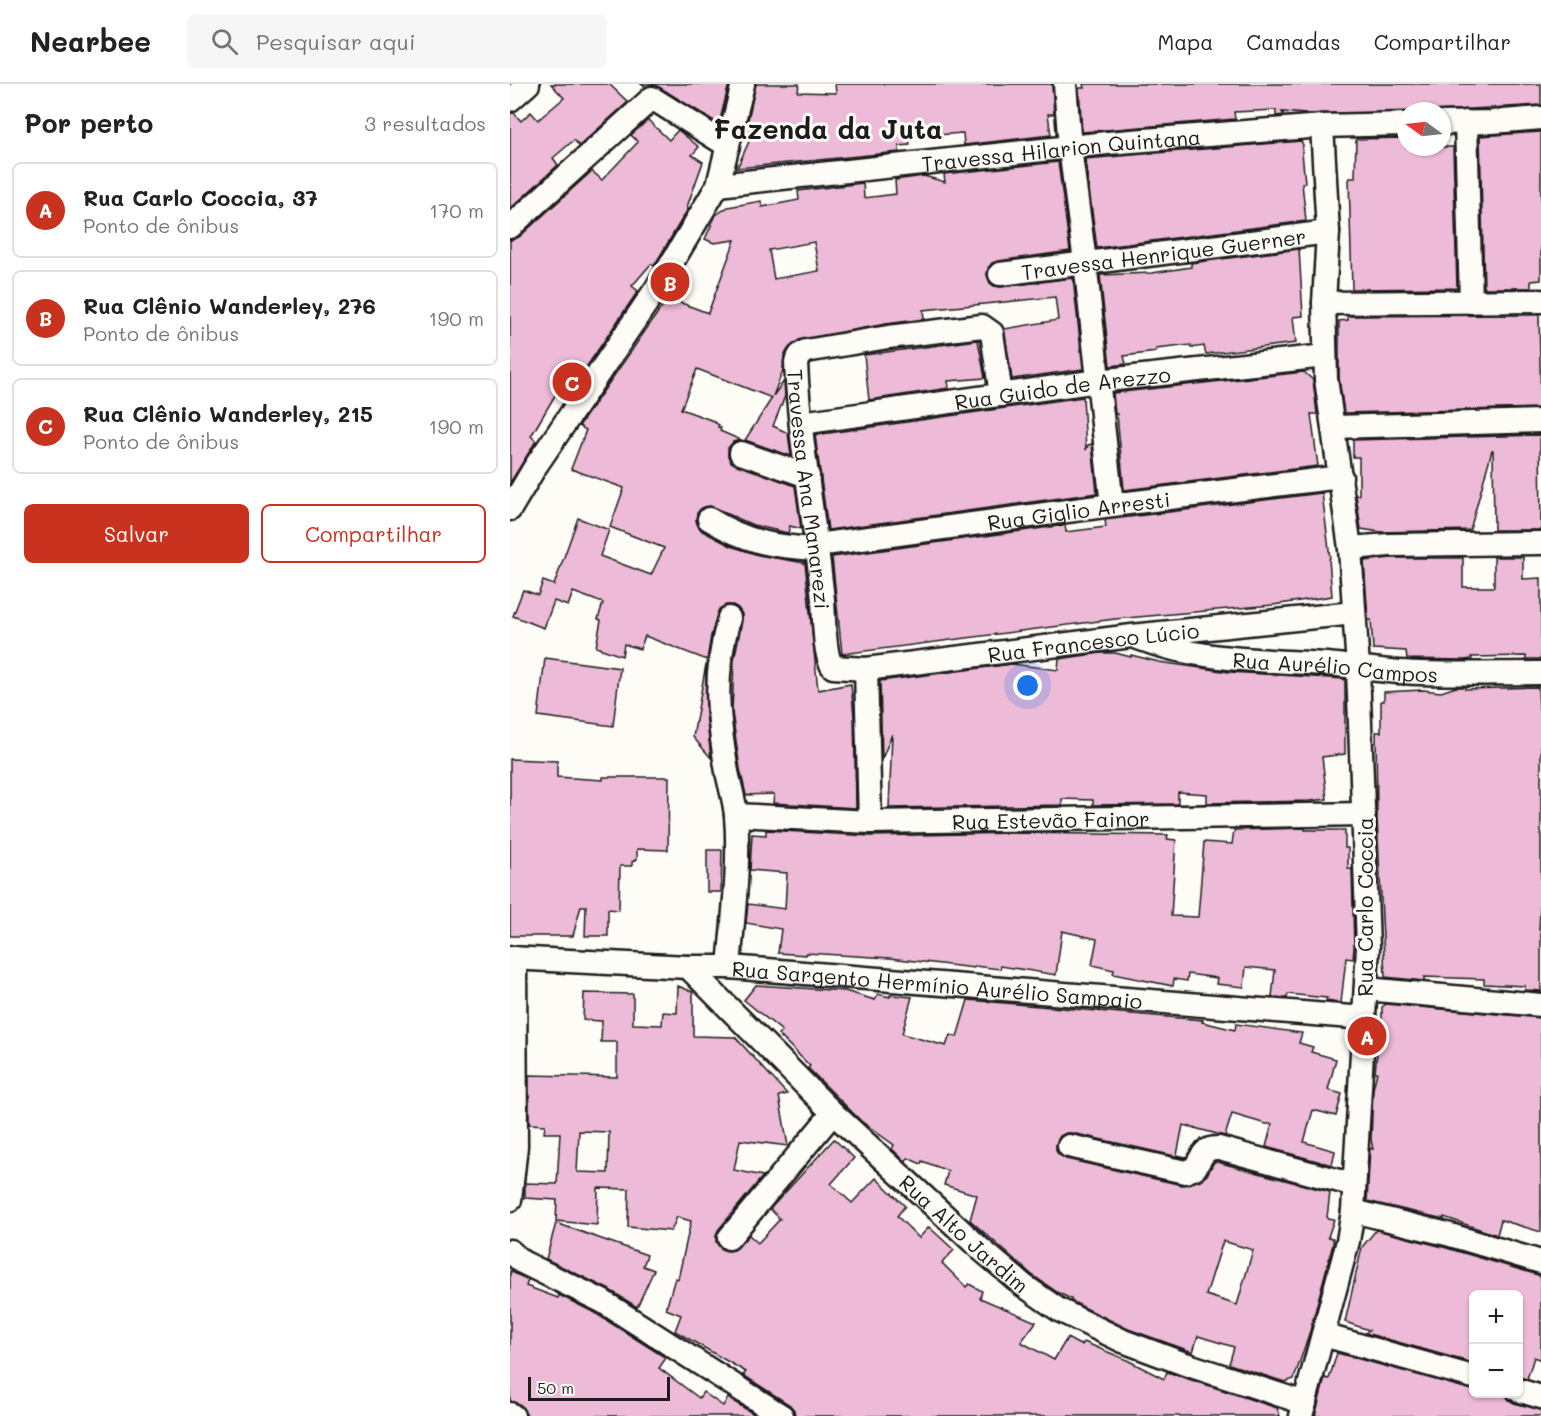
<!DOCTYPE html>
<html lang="pt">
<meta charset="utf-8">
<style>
:root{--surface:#fff;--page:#f6f6f6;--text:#222;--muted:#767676;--line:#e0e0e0;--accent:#c8321e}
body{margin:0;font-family:Mali,sans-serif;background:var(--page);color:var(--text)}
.controls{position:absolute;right:18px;bottom:18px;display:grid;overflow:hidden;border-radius:9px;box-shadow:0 2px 4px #0004}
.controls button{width:54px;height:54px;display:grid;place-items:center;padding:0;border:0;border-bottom:2px solid var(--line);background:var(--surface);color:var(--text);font:30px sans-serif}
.compass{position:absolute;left:887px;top:18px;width:54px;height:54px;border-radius:50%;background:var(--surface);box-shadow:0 2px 4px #0004;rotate:285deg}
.scale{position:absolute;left:18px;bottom:15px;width:142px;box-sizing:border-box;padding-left:6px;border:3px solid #1c1c1c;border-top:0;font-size:16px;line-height:21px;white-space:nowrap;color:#1c1c1c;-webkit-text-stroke:4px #fdfcf7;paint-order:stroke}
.you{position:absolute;left:518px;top:602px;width:21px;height:21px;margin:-15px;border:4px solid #fff;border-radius:50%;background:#1a73e8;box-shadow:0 0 0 9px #1a73e833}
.badge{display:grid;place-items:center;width:39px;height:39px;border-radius:50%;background:var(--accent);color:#fff;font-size:20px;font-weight:700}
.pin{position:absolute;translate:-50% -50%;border:3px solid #fff;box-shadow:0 2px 6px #0006}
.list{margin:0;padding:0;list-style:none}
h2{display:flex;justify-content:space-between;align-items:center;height:78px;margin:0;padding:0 24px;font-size:26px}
h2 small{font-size:20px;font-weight:400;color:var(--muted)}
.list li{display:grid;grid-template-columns:39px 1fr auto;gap:18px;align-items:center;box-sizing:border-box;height:96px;margin:0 12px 12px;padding:0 12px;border:2px solid var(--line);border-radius:9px}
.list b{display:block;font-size:22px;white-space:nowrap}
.list p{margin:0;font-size:20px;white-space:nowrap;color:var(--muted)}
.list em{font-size:20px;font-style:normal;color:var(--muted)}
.actions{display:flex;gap:12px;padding:18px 24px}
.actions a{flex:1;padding:14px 0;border:2px solid var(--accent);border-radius:9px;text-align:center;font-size:21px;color:var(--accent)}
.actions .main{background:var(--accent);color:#fff}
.icon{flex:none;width:33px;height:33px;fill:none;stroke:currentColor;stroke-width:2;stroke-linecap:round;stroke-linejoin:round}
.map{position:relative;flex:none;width:1031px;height:1332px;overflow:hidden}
header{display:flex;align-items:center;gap:36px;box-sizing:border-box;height:84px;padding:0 30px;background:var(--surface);border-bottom:2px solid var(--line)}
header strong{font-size:28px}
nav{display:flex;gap:33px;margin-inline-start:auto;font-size:21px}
.search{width:420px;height:54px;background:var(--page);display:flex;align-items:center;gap:15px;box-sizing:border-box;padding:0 21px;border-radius:9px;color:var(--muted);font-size:22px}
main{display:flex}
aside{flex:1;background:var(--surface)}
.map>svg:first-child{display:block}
.building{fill:#edbad7;stroke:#1c1c1c;stroke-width:1.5;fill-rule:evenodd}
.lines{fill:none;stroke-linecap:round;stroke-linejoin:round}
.minor-casing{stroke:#1c1c1c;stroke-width:27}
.minor{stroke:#fdfcf7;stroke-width:22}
.labels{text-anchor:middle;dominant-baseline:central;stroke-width:6;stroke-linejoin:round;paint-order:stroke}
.street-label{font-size:21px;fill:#1c1c1c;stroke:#fdfcf7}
.district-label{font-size:27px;font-weight:bold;fill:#1c1c1c;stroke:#fdfcf7}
</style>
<header>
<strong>Nearbee</strong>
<div class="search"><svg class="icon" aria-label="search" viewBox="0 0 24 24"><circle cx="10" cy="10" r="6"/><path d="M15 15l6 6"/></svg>Pesquisar aqui</div>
<nav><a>Mapa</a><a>Camadas</a><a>Compartilhar</a></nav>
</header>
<main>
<aside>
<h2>Por perto<small>3 resultados</small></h2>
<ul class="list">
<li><span class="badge">A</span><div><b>Rua Carlo Coccia, 37</b><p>Ponto de ônibus</p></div><em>170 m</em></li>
<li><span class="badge">B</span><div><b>Rua Clênio Wanderley, 276</b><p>Ponto de ônibus</p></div><em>190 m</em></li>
<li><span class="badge">C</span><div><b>Rua Clênio Wanderley, 215</b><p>Ponto de ônibus</p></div><em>190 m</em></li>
</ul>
<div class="actions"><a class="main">Salvar</a><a>Compartilhar</a></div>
</aside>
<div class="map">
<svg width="1031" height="1332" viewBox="0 0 1031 1332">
<rect width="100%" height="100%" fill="#fdfcf7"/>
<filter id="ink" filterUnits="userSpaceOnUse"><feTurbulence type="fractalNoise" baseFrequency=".0167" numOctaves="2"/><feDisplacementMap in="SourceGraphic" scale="12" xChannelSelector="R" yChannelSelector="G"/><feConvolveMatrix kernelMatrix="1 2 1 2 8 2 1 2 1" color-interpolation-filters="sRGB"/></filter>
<g filter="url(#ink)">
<!-- building -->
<g class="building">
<polygon points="41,0 99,0 118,18 69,62 64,56 43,74 48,81 0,125 0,29 4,29 11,37 21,28 28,36 54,14"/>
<polygon points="131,0 219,0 209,40 149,3 142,1 136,3"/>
<polygon points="246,0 289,0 288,8 326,9 325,0 542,0 544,30 538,30 541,51 454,61 453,49 399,53 400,61 389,62 389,68 227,84 241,53 235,49"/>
<polygon points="573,0 1031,0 1031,21 926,27 795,30 772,28 774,31 766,32 766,26 724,28 725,35 572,48 569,4 574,4"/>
<polygon points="138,36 159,56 168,46 189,63 182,71 193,78 177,123 178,125 144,182 141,180 122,202 128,207 56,313 47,308 21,352 26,357 0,399 0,156 9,153 82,87 92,96 128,58 121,51"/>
<polygon points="1031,48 1031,196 1021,197 1021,204 974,204 970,52"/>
<polygon points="896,54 896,63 943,63 947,204 842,205 839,94 845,94 846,55"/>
<polygon points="791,57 793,61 792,68 795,99 792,99 796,137 587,164 575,75"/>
<path d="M548,78L560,167L488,177L482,179L478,184L477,191L480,199L484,202L491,203L563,194L573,285L502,295L494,245L548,236L545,213L413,226L414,235L376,240L289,256L279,264L274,271L273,286L263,312L274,297L275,312L263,342L278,349L281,372L235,356L262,314L187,285L171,325L201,336L209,341L208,343L211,344L210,347L231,356L223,358L218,364V372L221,378L285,402L291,445L280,442L278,449L243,441L200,422L192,424L187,429L186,436L188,442L192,447L221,462L248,471L295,479L308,606L341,600L344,632L346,724L263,719L264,710L236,711L230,685L222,628L224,576L232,537V530L228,524L223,521H216L209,525L201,552L197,576L135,552L130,565L114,560L112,572L86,563L91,536L88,535L93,519L63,508L58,522L44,517L34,544L3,532L13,506L28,511L33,497L44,501L68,434L99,446L90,472L141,491L154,464L100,443L114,404L61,385L76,346L69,342L158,214L198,229L225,156L204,159L195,155L206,131L218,123L251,117L252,123L289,116L288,107L353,99L354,114L386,110L385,96L414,92L435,98L434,90ZM304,158L309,187L264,195L259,166Z"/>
<polygon points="789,165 793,232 783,233 786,259 696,270 694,262 681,264 681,261 646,265 646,268 614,272 616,280 600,282 590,191 642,189 681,183 681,179"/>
<polygon points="1029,231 1031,324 834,329 829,294 829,237 838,236 838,232"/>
<polygon points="468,256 475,294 438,297 439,304 359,316 354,271"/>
<polygon points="794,288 803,296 807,330 801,330 808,382 614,406 607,330 605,330 603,309"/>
<polygon points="573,313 576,366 578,361 582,360 587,409 318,446 305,351"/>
<polygon points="1030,351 1031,446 984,446 983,366 982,366 960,446 871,448 851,445 846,411 849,411 849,373 843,373 843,356"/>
<polygon points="812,409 820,474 819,475 822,512 763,521 605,535 332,570 322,473 555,441 556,448 596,443 595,436"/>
<polygon points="984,473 1013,473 1013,495 1031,494 1031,575 1016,575 1016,572 961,573 962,575 955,576 897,575 896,567 863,565 861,536 858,536 854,477 881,474 953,474 953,503 984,503"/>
<polygon points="591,569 605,569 621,573 621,571 649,578 719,588 835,595 835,670 812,673 817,715 799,717 697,719 697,710 668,708 668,720 583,721 583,716 552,715 552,721 379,724 382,650 372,675 370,597 502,580 548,586 549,575"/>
<polygon points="35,574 110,584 103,642 28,632"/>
<polygon points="196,580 196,629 201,674 183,653"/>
<polygon points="946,603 955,603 955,605 1028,603 1029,625 1031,625 1031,804 1029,846 1031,847 1031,907 1015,906 1015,902 974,900 974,895 914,893 914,897 875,893 867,734 866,648 871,648 871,617 874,617 874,608 913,606 931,608"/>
<polygon points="0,675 47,677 47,693 93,696 93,693 159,693 158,766 127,765 127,775 122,778 122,782 110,782 109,826 98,825 98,852 75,852 76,822 71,822 63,852 0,852"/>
<polygon points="795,744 795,746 835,746 835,764 838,764 838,785 842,785 844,863 843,875 836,874 831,919 816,917 817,914 778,910 777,914 762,913 765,886 736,883 734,903 706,900 707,894 678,890 677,897 664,895 663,902 603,890 604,886 582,881 587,855 552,847 546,891 491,882 490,885 465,882 464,884 380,874 296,869 296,871 268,869 271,845 236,839 238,820 275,825 277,789 240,786 242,750 256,751 256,746 360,752 506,749 658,751 657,755 666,756 661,832 688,833 694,758 722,760 724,746"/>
<polygon points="197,766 212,766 211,808 197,808"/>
<path d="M246,901L335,907L365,916L368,910L380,913V911L402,913L392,950L436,962L440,951L447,953L458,916L693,936L692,938L725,946L726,940L792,949L789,959L803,963L801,968L826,975L818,1006L832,1010L826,1032L803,1026L794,1058L825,1067L822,1081L756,1063L762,1040H756L722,1030L715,1052L673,1041L667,1071L676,1073L674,1074L562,1049H556L550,1052L546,1060V1067L549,1071L556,1075L672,1101L691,1096L697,1091L704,1078H707L820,1108L817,1134L824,1135L818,1153L823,1154V1160L800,1247L784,1295L775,1298L719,1280L724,1263L688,1252L683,1268L618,1245L561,1217V1215L547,1208L521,1190L460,1136L467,1111L434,1101L438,1087L412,1077L411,1080L398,1074L396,1078L382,1065L384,1061L351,1037L298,984L300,982L268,950L272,947L234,916ZM713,1157L743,1166L727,1221L696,1211Z"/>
<path d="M168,902L183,908V952L225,953L277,1010L269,1012L278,1062L230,1056L224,1086L253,1092L208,1146L206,1152V1158L211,1165L217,1167L224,1166L239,1151L248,1159L270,1135L260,1125L324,1055L344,1074L321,1100L342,1119L366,1094L395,1122L387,1132L409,1154L419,1143L444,1166L432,1179L456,1203L459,1200L472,1207L470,1214L526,1238L511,1258L544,1276L557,1254L568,1260L572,1261L574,1258L617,1276L654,1295L657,1288L767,1324L770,1332H285L284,1326L280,1321L233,1291L236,1288L165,1247L171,1231L156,1225L165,1194L168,1195L181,1137L167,1133L161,1147L118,1143L119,1105L88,1104L87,1141L46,1137L47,1116L15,1114V1099L47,1100L50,1049H34L35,1041L19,1040V991L107,993V958H91L92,937L73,936L74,909L123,910V940L152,941L153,928L167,929ZM69,1047L99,1048L98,1089L67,1088Z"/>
<polygon points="876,920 1031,934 1031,1148 991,1136 987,1151 934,1133 934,1135 857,1117 860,1064 863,1065 861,1056 863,1005 867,988 865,988 870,939 872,939 872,923"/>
<polygon points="46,1139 137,1171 133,1182 144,1186 127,1223 98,1205 36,1175"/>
<polygon points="866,1146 933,1163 1028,1191 1031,1194 1031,1276 1024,1273 1017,1295 1008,1293 1008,1210 963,1210 963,1279 855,1249 859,1246 835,1238 852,1163"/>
<polygon points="0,1187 18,1196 16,1202 48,1214 49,1211 85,1229 156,1274 149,1284 189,1314 193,1308 213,1322 218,1314 247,1332 17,1332 11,1321 0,1317"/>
<polygon points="827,1269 963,1306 963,1310 995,1310 999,1316 1004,1319 1031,1326 1031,1332 805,1332 815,1294 819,1295"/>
</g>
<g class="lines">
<defs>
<g id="minor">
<polyline points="555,0 560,64 575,178 602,421"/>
<polyline points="0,16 18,0"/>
<polyline points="956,38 961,218"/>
<polyline points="932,39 982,38 1031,34"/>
<path id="s1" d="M208,101L597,59L812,42L896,40"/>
<polyline points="0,143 142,14 218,62"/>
<path id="s2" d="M490,190L818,148"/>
<polyline points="814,219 1031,217"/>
<path id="s3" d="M491,311L482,249L472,242L378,253L296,267L290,271L286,278C289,357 305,436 313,516C314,531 314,573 323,583L356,585L622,552L844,529"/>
<path id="s4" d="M291,339L588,297L815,272"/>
<polyline points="824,343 1031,337"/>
<polyline points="231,369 298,392"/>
<polyline points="0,425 25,383 148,202 208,101 233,0"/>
<path d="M199,435C236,458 264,463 307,465"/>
<path id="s5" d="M307,461L602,421L831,393"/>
<polyline points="840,464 880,461 1031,459"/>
<path d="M219,534C203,593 207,628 217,688C220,702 225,718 226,732C230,780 223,835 219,883"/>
<path id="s6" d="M628,554C687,577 754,576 817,580C841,582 865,586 889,588C937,591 984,589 1031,589"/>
<polyline points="356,585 360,738"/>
<path id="s7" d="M226,731L360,738L854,730"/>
<path id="s8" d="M0,874L178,883H219L854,934"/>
<path id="s9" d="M178,883L323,1029L473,1167L513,1201L549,1226L613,1257L672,1279L795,1319"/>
<polyline points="856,905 1031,921"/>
<path d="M559,1062L675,1088L685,1084C692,1072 694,1063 709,1064L844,1101"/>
<polyline points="0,1116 6,1062 5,874"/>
<polyline points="843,1127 937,1150 1031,1178"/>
<polyline points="219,1154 323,1029"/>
<polyline points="0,1167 12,1178 92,1217 272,1332"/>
<polyline points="813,1251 963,1293"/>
<polyline points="1008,1306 1031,1313"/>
<polyline points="0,1330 3,1332"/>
<polyline points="791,1332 838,1157 843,1127 858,863 848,584 840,464 816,295 814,219 818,148 812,42"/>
</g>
</defs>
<!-- minor casing -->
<use href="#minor" class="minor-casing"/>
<!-- minor -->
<use href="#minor" class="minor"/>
</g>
</g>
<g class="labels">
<!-- street labels -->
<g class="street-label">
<text stroke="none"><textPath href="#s1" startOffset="345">Travessa Hilarion Quintana</textPath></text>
<text stroke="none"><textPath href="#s2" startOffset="165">Travessa Henrique Guerner</textPath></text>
<text stroke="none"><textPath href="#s4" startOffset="264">Rua Guido de Arezzo</textPath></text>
<text stroke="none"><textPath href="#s3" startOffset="396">Travessa Ana Manarezi</textPath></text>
<text stroke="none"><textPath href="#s5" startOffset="264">Rua Giglio Arresti</textPath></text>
<text stroke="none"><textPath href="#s3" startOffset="838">Rua Francesco Lúcio</textPath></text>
<text stroke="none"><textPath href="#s6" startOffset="200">Rua Aurélio Campos</textPath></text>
<text stroke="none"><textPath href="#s7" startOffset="315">Rua Estevão Fainor</textPath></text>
<text transform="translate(854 823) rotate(-90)">Rua Carlo Coccia</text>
<text stroke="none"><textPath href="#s8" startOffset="428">Rua Sargento Hermínio Aurélio Sampaio</textPath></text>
<text stroke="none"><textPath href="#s9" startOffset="384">Rua Alto Jardim</textPath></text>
</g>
<!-- district labels -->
<g class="district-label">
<text x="318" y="44">Fazenda da Juta</text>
</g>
</g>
</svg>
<div class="controls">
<button>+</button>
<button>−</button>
</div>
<svg class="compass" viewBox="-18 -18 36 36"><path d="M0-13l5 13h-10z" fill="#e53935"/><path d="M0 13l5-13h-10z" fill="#767676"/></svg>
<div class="scale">50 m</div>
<div class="you"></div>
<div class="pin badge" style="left:857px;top:952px">A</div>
<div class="pin badge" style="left:160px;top:198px">B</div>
<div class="pin badge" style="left:62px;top:298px">C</div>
</div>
</main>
